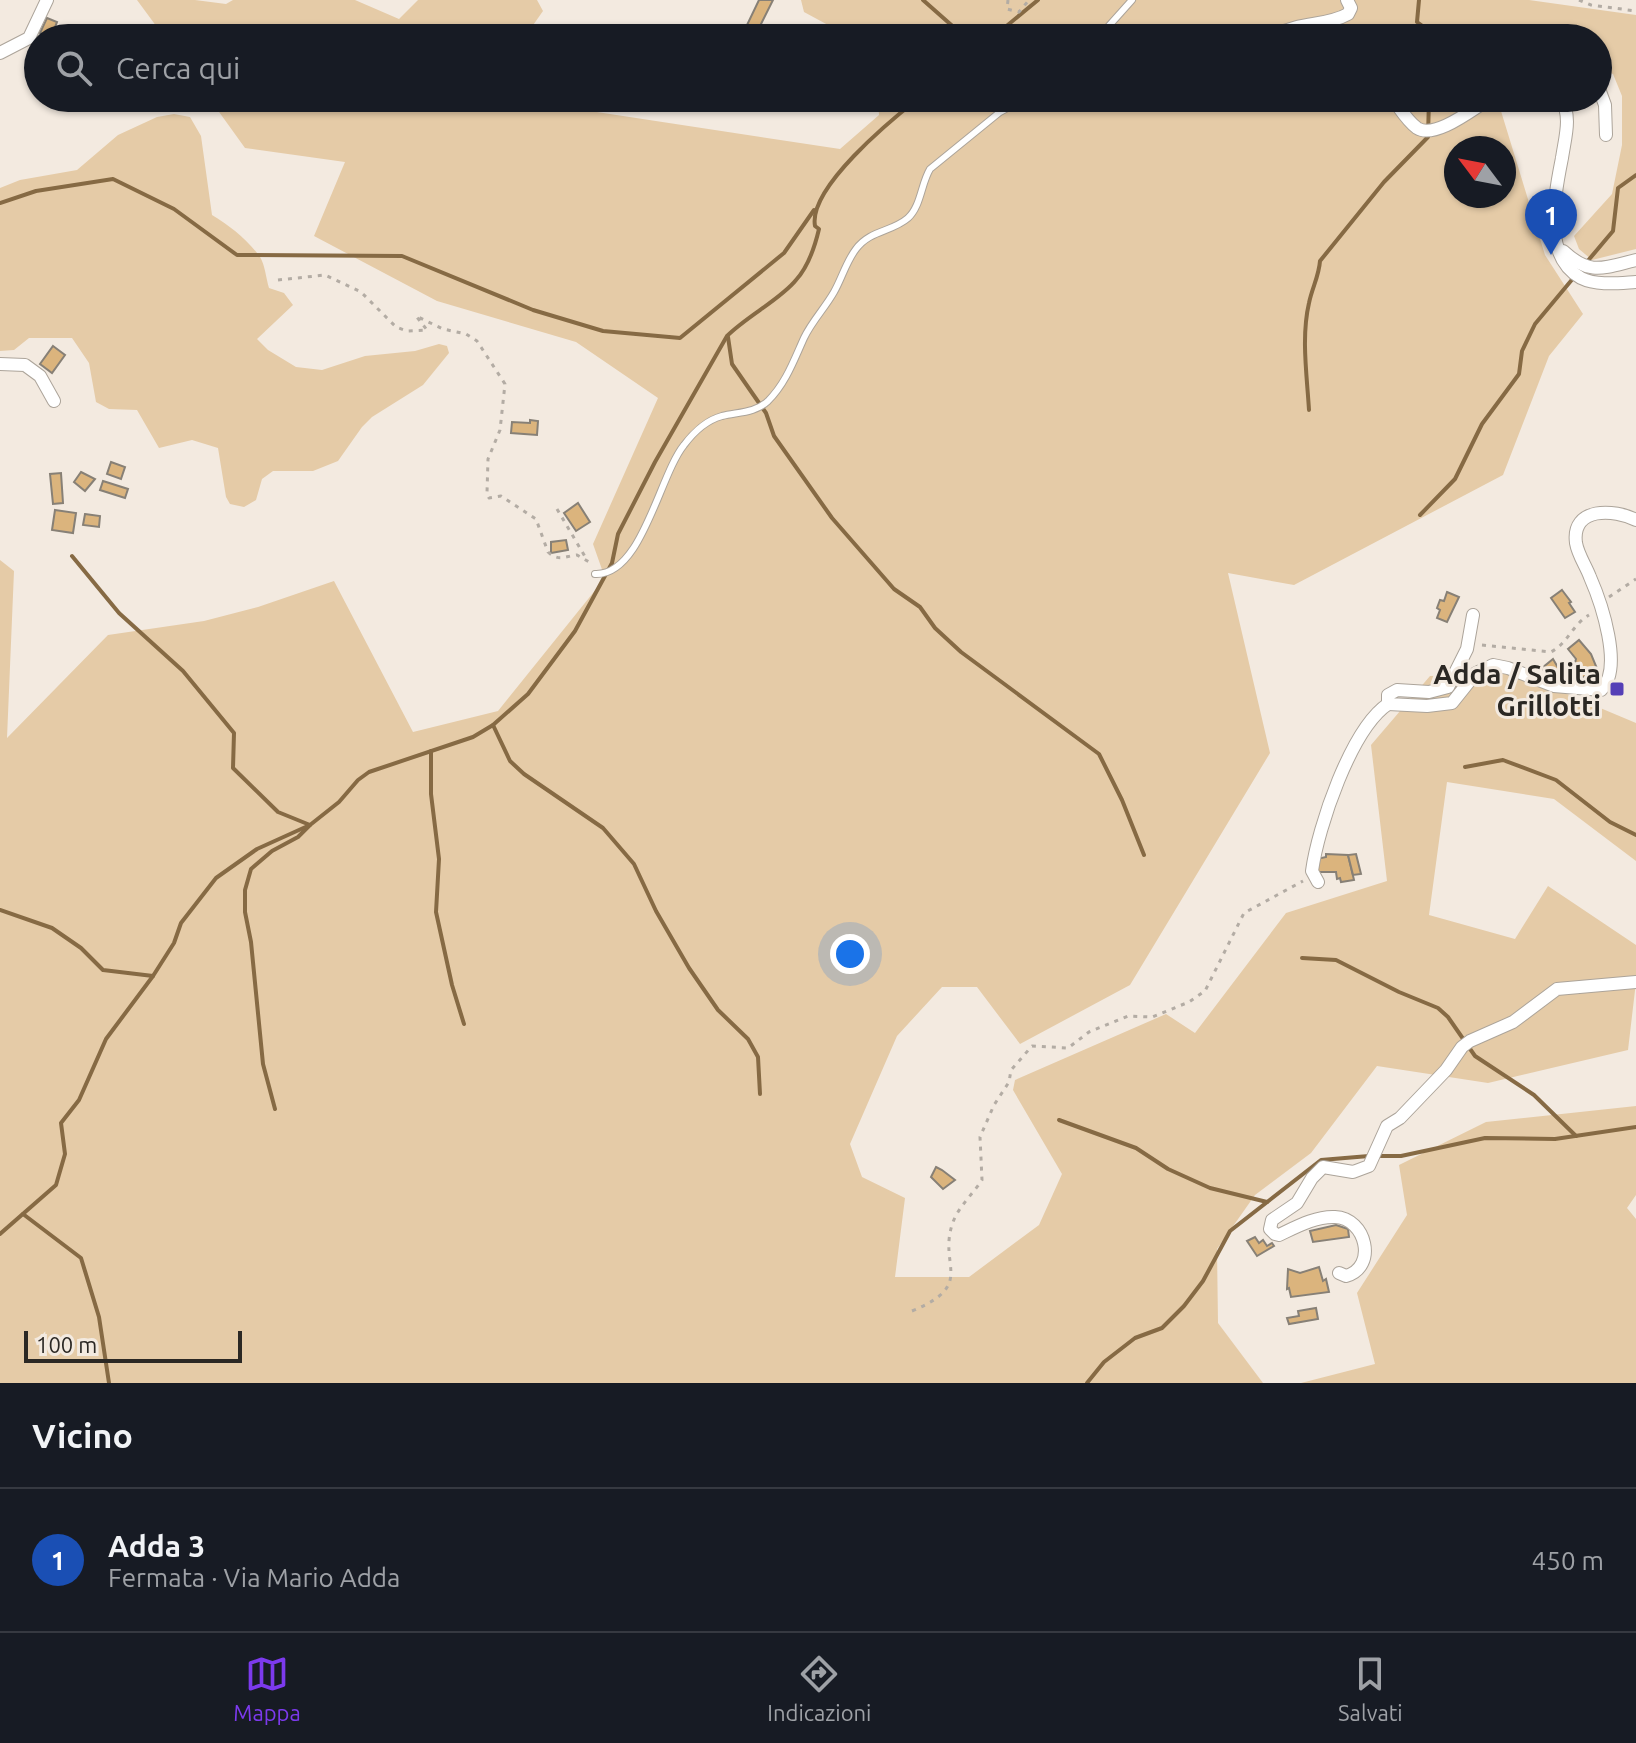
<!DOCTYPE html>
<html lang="it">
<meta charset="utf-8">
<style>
:root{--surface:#171b24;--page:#20242c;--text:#f1f3f6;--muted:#9ea1a6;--line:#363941;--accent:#7c3aed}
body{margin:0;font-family:Ubuntu,sans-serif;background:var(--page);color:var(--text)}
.compass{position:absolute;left:1444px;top:136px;width:72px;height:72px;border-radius:50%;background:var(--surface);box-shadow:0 2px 6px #0004;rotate:302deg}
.scale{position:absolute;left:24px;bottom:20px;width:218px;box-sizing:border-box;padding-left:8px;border:4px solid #2b2824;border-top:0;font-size:22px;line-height:28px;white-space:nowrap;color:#2b2824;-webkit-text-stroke:6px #f3eae0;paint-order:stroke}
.you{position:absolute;left:850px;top:954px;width:28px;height:28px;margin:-20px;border:6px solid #fff;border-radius:50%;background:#1a73e8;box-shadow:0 0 0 12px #1a73e833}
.badge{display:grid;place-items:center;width:52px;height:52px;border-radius:50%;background:var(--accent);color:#fff;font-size:26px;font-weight:700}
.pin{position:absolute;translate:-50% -66px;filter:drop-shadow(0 2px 4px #0008)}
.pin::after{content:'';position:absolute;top:42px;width:28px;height:24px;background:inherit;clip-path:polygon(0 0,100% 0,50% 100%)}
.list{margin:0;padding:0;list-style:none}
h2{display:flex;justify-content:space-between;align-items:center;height:104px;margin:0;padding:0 32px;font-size:34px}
h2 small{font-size:26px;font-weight:400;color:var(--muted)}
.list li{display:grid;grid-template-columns:52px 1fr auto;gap:24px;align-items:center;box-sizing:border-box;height:144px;padding:0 32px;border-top:2px solid var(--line)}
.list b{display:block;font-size:30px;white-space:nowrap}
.list p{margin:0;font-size:26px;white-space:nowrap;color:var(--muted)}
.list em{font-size:26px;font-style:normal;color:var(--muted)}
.icon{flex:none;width:44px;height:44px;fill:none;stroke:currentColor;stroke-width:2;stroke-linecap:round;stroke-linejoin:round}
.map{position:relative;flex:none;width:1636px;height:1383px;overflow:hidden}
.search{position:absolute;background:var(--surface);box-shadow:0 2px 6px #0004;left:24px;right:24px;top:24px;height:88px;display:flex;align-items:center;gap:20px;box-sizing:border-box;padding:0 28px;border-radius:44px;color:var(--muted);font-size:30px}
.sheet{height:248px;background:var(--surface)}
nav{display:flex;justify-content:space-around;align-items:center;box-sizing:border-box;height:112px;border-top:2px solid var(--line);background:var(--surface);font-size:22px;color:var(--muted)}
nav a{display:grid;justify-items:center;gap:4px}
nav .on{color:var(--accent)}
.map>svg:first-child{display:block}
.green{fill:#e5cba7;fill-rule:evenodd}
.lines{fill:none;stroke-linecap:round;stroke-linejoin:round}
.stream{stroke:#866a44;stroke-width:4}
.building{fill:#dbb47d;stroke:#878076;stroke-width:2}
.lane-casing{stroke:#aca49a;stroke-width:8}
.street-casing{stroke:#aca49a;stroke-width:14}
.path{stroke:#b3aca4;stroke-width:3;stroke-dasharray:4 6;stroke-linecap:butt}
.lane{stroke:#fff;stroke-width:6}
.street{stroke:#fff;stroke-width:12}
.poi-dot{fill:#553fb6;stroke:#f3eae0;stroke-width:3}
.labels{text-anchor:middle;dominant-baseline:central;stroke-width:6;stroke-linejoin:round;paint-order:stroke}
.poi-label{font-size:28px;font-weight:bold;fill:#2b2824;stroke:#f3eae0;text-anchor:end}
</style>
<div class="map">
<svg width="1636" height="1383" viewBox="0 0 1636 1383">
<rect width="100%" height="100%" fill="#f3eae0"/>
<!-- green -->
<g class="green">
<polygon points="137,0 195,0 226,4 233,0 355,0 399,19 418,0 537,0 543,11 524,38 165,38"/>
<polygon points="801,0 1529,0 1636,15 1636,249 1592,260 1579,249 1574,236 1612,194 1622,145 1622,96 1613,74 1598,68 1598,38 852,38 804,12"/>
<path d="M209,98H551L564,107L840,149L879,115L878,98H1497L1545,255L1583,314L1549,356L1503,475L1294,585L1228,573L1270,753L1130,985L1020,1044L977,987H942L897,1036L850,1144L862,1177L905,1198L895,1277H969L1039,1225L1062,1174L1013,1090L1015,1080L1166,1014L1195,1033L1286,913L1387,881L1371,745L1430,676L1517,673L1636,723V861L1554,799L1447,782L1429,915L1515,939L1548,886L1636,945V982L1628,1050L1488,1083L1377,1066L1311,1153L1255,1195L1217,1249L1218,1323L1263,1383H0V560L14,571L7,738L108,635L204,621L258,607L334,581L413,732L498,711L605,578L593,544L658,398L576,342L437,301L314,236L345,162L245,148ZM1456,148H1504V196H1456Z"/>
<path d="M174,114L190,117L201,136L212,215C230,226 247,239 260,257C265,265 266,278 269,288L284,293L293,305L257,339L268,350L296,367L322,370L365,356L415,351L439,344L447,346L449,353L423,385L372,417L362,427L338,461L313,471H273L262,479L256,500L244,507L230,504L226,497L218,448L192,440L159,448L137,410L109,409L96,402L89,363L72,338H29L14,350L0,351V188L20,180L77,170L118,135L157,117Z"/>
<polygon points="1636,1106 1636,1195 1627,1208 1636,1219 1636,1383 1301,1383 1375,1364 1357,1293 1407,1215 1399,1165 1486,1122"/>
</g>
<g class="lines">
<!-- stream -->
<g class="stream">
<polyline points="923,0 966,38"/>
<polyline points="1419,0 1417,22 1428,30 1433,38"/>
<polyline points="992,38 1038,0"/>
<polyline points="0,203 36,191 113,179 174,209 237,255 402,256 533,310 603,331 680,338 784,253 814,210"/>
<polyline points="1586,263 1613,231 1618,188 1636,175"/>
<polyline points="728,337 732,364 766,413 774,436 832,518 894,589 920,607 935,628 961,652 1099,754 1122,800 1144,855"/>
<path d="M1309,410C1307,376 1301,337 1309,303C1312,288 1319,276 1320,261L1384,182L1428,137L1429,98"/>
<polyline points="1420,515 1455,479 1482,424 1519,374 1522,351 1535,324 1575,276"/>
<polyline points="72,556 119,613 183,671 234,733 233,768 278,812 310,825 298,837 272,851 251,869 245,890 245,912 251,942 263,1064 275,1109"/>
<polyline points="493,725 510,761 524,774 603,828 634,864 656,911 689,968 718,1010 748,1039 758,1057 760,1094"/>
<polyline points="431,751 431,794 439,859 436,912 452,985 464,1024"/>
<polyline points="1465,767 1503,760 1556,780 1610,822 1636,835"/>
<polyline points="0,910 52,928 81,948 103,970 153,976"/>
<polyline points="1302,958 1336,960 1399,992 1438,1008 1448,1017 1475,1056 1534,1095 1576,1136"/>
<polyline points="1059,1120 1136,1148 1168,1169 1210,1188 1267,1202"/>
<polyline points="1378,1156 1401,1156 1485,1138 1555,1139 1636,1127"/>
<polyline points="23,1214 81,1258 99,1317 109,1383"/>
<path d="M0,1234L56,1185L65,1154L61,1123L79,1100L106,1039L153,976L174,943L181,923L216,878L257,849L310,825L339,802L358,780L369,772L473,737L493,725L528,694L575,631L612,563L618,534L655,462L727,336C747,316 781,299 796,280C808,267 815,246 819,229L815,226C808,188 891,120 919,98"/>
<polyline points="1087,1383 1104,1362 1135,1338 1162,1328 1184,1306 1203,1281 1230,1231 1321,1160 1369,1156"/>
</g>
</g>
<!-- building -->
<g class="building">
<polygon points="759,0 773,0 758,30 747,25"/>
<polygon points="47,18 57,22 51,37 40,33"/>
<polygon points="53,346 65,355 52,373 40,364"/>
<polygon points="530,420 538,421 537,435 511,433 512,422 530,423"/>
<polygon points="111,462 125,467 121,479 107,474"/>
<polygon points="81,472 95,479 85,491 74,482"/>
<polygon points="61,473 63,503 53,504 50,474"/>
<polygon points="103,481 128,489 125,498 100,490"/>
<polygon points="578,503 590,522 576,531 564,513"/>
<polygon points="55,510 76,513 73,533 52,530"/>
<polygon points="85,514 100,516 99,527 83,525"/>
<polygon points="566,540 568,550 551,553 551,542"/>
<polygon points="1562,590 1571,602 1569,603 1575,612 1565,618 1551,598"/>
<polygon points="1447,592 1459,597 1447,622 1437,618 1440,610 1437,608 1440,600 1444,601"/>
<polygon points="1579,640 1591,654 1598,671 1568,684 1563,676 1573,671 1576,659 1568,649"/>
<polygon points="1553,659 1563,676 1552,683 1542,668"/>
<polygon points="1326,854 1348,855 1354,880 1341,882 1340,878 1337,879 1336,872 1316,872 1317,859 1326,857"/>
<polygon points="1356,854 1361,874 1353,875 1348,855"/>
<polygon points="936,1167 942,1170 955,1180 943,1189 931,1177"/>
<polygon points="1336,1225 1348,1229 1349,1237 1313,1242 1310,1231"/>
<polygon points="1255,1237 1259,1243 1263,1240 1267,1246 1272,1243 1274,1246 1257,1256 1247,1241"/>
<polygon points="1319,1267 1323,1281 1326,1279 1329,1292 1291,1297 1289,1288 1287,1289 1288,1269 1300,1273"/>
<polygon points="1316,1308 1318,1319 1289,1324 1287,1318 1299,1316 1298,1311"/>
</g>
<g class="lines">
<defs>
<g id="lane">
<polyline points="1098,38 1132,0"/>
<path d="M595,574C642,576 659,476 684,445C693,433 707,420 722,416C739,412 755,413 768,401C786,383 794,360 804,338C812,321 825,308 834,292C842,278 846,262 856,249C870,230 892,232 908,218C921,206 921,184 930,169L1000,112L1026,98"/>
</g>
<g id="street">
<path d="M1276,38L1278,34C1300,22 1327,26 1348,14L1351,8L1347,0"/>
<polyline points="0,53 29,38 47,0"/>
<polyline points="1598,86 1605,105 1606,135"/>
<path d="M1392,98C1399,107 1407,121 1417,128C1435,140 1474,108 1491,98"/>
<path d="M1561,98C1572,117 1565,137 1562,158C1555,193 1541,256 1581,278C1597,286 1619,283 1636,282"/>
<path d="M1563,251C1590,276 1603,268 1636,260"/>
<polyline points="0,364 25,365 40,376 54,401"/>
<path d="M1473,615L1467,649L1448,687L1429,692L1397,690L1388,695V704L1427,706L1452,703L1476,673L1493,665L1508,668L1554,686L1601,690C1624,669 1601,602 1590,577C1586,566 1578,555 1576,543C1571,506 1615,509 1636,520"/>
<path d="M1318,882L1312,871C1318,827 1351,729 1388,704"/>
<path d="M1339,1273L1346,1276C1378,1267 1366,1218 1335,1217C1316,1216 1296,1227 1279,1235L1275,1234L1270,1229L1272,1220L1297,1203L1312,1178L1323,1167L1353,1172L1369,1166L1387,1126L1400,1118L1446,1070L1462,1047L1470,1041L1513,1022L1557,989L1636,982"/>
</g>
</defs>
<!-- lane casing -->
<use href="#lane" class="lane-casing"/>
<!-- street casing -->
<use href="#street" class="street-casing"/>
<!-- path -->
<g class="path">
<polyline points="1008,0 1007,9 1019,12 1029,0"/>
<polyline points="1579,0 1591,5 1636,11"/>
<path d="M278,280L325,275L361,292L396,327L407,331L427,330L416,316L443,329L466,334L477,341L505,384L500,430L488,459L487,493L489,498L501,496L536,519L548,552C559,562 565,556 577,555L589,562"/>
<polyline points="557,509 587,560"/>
<polyline points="1609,597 1636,579"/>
<path d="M1482,645L1551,652C1568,643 1572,625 1589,615"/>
<path d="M912,1311C977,1284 937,1266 953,1222C959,1206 973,1194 982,1180L980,1137L994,1105L1009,1082L1011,1070L1032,1046L1068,1048L1089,1032L1128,1016L1152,1017L1189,1002L1205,991L1244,913L1303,881"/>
</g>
<!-- lane -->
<use href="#lane" class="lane"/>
<!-- street -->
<use href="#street" class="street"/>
</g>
<!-- markers -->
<rect class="poi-dot" x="1609" y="681" width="16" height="16" rx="4"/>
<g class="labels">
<!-- poi labels -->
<g class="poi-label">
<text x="1601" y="673">Adda / Salita<tspan x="1601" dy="32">Grillotti</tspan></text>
</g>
</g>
</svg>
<svg class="compass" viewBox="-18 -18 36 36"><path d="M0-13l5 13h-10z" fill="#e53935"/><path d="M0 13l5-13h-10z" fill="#9ea1a6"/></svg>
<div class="scale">100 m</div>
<div class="you"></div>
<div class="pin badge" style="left:1551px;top:255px;background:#1a4fb4">1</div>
<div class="search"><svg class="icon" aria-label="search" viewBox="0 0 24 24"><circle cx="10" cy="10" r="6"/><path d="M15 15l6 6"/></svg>Cerca qui</div>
</div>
<section class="sheet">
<h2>Vicino<small></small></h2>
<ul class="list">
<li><span class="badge" style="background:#1a4fb4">1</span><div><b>Adda 3</b><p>Fermata · Via Mario Adda</p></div><em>450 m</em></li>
</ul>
</section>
<nav>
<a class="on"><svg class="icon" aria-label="map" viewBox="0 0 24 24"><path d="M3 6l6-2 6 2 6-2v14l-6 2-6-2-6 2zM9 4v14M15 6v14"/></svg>Mappa</a>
<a><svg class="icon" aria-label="directions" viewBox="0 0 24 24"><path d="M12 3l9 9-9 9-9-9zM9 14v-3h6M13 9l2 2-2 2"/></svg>Indicazioni</a>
<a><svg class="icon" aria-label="saved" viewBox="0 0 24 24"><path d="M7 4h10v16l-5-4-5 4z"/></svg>Salvati</a>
</nav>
